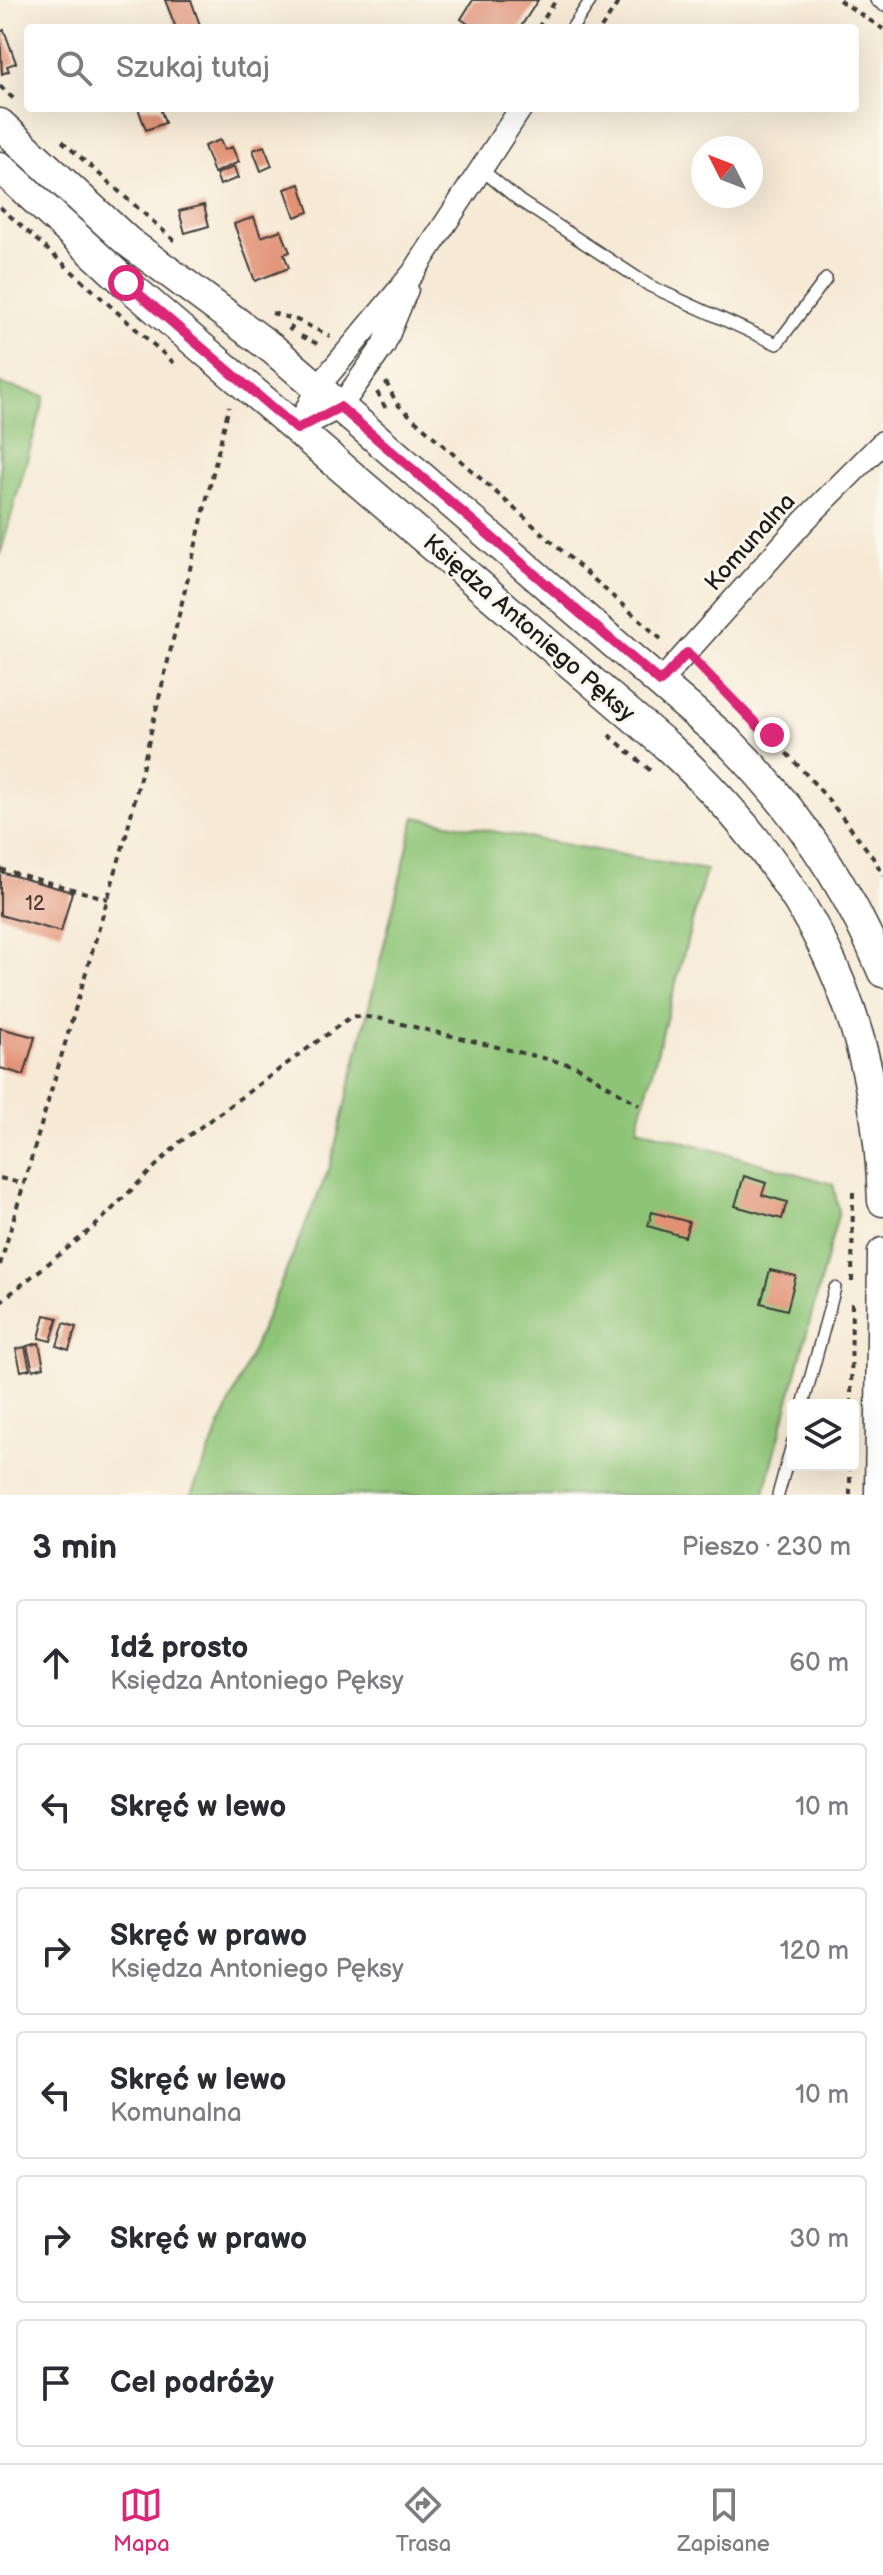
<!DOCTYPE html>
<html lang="pl">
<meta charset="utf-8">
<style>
:root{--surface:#fff;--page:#f7f7f7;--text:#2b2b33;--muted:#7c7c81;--line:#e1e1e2;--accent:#db2777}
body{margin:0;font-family:"Balsamiq Sans",sans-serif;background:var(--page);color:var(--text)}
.controls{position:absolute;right:24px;bottom:24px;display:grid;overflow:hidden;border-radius:8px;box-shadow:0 8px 32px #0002}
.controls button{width:72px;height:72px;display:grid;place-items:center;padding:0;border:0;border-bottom:2px solid var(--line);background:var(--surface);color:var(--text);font:40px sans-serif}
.compass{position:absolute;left:691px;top:136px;width:72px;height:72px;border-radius:50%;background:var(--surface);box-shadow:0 8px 32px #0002;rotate:312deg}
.stop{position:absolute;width:24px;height:24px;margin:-18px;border:6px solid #db2777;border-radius:50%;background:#fff}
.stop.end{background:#db2777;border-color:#fff;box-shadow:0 2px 8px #0008}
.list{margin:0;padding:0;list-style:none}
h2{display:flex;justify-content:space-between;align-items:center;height:104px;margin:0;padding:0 32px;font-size:34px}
h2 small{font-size:26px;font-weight:400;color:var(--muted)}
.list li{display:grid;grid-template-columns:52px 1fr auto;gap:24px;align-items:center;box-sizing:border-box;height:128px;margin:0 16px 16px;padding:0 16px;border:2px solid var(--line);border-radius:8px}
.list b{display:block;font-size:30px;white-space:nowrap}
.list p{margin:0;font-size:26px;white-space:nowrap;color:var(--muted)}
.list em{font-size:26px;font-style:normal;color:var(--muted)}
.icon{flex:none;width:44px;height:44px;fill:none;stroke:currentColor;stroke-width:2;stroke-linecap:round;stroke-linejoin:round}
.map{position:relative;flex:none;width:883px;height:1495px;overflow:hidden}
.search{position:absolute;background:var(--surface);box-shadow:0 8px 32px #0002;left:24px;right:24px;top:24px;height:88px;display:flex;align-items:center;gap:20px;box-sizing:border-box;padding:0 28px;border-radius:8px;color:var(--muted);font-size:30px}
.sheet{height:968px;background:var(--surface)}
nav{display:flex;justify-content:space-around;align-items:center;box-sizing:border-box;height:112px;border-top:2px solid var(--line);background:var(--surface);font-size:22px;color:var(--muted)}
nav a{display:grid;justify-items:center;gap:4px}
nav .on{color:var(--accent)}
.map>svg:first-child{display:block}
.green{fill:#8ec477;stroke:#55704a;stroke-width:2}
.building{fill:#e29174}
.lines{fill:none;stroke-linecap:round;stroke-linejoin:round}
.service-casing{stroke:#3d3b38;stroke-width:14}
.minor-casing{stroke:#3d3b38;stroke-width:25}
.secondary-casing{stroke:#3d3b38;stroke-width:33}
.path{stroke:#3d3b38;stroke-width:4;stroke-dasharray:6 6;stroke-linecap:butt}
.service{stroke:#fff;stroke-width:11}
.minor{stroke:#fff;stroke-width:22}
.secondary{stroke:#fff;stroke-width:30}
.route{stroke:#db2777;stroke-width:10}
.labels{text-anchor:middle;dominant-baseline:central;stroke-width:6;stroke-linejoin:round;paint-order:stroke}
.number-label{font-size:20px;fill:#4e3932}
.street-label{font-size:24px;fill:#1c1c1c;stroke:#fbf7ec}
</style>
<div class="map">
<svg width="883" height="1495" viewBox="0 0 883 1495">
<rect width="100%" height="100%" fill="#fbf7ec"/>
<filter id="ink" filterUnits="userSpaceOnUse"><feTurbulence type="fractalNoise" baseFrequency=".0125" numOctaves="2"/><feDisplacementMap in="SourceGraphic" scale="16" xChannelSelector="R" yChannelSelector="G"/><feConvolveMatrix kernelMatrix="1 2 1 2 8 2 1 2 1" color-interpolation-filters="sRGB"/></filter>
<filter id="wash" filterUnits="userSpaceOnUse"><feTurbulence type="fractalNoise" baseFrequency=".006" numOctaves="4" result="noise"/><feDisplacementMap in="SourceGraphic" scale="32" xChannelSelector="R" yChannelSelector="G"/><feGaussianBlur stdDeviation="1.8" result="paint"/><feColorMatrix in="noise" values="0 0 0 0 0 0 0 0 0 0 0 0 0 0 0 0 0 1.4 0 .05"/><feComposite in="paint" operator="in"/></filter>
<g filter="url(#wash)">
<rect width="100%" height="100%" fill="#f6ead5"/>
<!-- green -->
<g class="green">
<polygon points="0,384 45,396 0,555"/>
<polygon points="415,817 706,870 637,1128 833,1184 839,1211 764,1495 191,1495 330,1167"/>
</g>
<g id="blocks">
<!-- building -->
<g class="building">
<polygon points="165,0 191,0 201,28 176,28"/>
<polygon points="473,0 538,0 520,28 474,28 461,19"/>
<polygon points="4,30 16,63 7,66 9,71 2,74 0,32"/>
<polygon points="138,108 160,108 165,123 146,130"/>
<polygon points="220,140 224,150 232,147 239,162 214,173 204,146"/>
<polygon points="264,146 272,166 261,171 253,150"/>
<polygon points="234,167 238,178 220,185 216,174"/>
<polygon points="300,184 309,212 295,217 285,189"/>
<polygon points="204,205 209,226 185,233 179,211"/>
<polygon points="254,217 261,237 281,230 290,252 284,254 289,268 255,281 234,224"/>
<polygon points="0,872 72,892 61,932 0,915"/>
<polygon points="0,1028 35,1037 24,1075 0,1068"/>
<polygon points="744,1176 766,1183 762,1195 787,1202 782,1219 735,1206"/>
<polygon points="652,1212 689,1222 685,1237 648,1226"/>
<polygon points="770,1270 796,1276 787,1310 761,1303"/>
<polygon points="45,1315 58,1318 51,1341 39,1338"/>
<polygon points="64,1323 76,1327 69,1350 57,1346"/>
<polygon points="39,1343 44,1367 33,1370 27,1346"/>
<polygon points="25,1347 30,1369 21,1371 16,1349"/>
</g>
</g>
</g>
<g filter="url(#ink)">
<use href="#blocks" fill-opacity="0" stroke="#3d3b38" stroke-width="2"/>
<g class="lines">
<defs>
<g id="service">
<polyline points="876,0 883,5"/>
<polyline points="572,28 591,0"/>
<polyline points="482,170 520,201 650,286 777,344 826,279"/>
<polyline points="803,1405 835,1288"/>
<polyline points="778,1495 793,1441"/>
</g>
<g id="minor">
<polyline points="297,429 317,388 413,273 521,108"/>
<polyline points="297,429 340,407 384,345 407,289"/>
<polyline points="660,682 804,521 883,442"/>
</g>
<g id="secondary">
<path d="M0,124L127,241L274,350L732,745C797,811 848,886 883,972"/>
<path d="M0,167L126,283L666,745C806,873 877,1009 883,1201"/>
<polyline points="880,1495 883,1253"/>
</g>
</defs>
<!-- service casing -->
<use href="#service" class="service-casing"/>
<!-- minor casing -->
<use href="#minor" class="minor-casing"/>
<!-- secondary casing -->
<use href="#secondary" class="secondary-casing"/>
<!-- path -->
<g class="path">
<polyline points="839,0 883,29"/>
<polyline points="538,28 556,0"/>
<polyline points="601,28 620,0"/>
<polyline points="0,86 16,101"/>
<polyline points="62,141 175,241"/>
<polyline points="0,207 174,363"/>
<polyline points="272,313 297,320 330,336"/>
<polyline points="289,331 297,320"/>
<polyline points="301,336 322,346"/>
<polyline points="386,382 397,404 662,640"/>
<polyline points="377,392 386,409"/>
<path d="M703,667C754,722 808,770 852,830C863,845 876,859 883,876"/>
<polyline points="609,735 651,771"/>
<polyline points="0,869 108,899"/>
<polyline points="0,1178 24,1184"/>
<polyline points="0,1265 126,836 229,406"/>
<polyline points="852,1282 853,1191"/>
<polyline points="0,1302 94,1227 180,1142 352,1016 377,1018 576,1066 639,1105"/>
<polyline points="851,1405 852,1299"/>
<polyline points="850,1495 850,1465"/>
</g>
<!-- service -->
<use href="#service" class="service"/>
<!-- minor -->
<use href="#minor" class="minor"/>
<!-- secondary -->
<use href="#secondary" class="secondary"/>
</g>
</g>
<g class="lines" filter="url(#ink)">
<!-- route -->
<polyline class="route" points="126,283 297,429 340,407 660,682 687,653 760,728 772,735"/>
</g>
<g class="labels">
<!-- number labels -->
<g class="number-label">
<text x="35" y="904">12</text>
</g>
<!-- street labels -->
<g class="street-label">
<text transform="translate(750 542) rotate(-48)">Komunalna</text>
<text transform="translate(529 628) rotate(41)">Księdza Antoniego Pęksy</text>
</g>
</g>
</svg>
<div class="controls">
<button><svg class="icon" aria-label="layers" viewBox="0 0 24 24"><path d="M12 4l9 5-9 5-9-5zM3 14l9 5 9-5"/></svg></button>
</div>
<svg class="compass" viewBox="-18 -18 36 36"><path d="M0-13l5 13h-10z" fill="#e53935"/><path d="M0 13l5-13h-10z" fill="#7c7c81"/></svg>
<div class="stop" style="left:126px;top:283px"></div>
<div class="stop end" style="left:772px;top:735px"></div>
<div class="search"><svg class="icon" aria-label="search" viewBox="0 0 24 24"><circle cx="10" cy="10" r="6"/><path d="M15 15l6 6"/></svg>Szukaj tutaj</div>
</div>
<section class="sheet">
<h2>3 min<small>Pieszo · 230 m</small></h2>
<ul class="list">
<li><svg class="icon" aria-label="ahead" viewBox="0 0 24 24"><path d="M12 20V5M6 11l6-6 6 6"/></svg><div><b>Idź prosto</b><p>Księdza Antoniego Pęksy</p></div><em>60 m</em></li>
<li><svg class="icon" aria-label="left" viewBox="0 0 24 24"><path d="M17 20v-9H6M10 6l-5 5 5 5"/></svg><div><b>Skręć w lewo</b></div><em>10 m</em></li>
<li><svg class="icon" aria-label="right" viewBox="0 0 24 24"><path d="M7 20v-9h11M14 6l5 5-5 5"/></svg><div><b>Skręć w prawo</b><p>Księdza Antoniego Pęksy</p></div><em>120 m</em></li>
<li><svg class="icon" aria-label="left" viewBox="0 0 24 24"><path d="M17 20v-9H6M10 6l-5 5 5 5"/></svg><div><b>Skręć w lewo</b><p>Komunalna</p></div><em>10 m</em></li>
<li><svg class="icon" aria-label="right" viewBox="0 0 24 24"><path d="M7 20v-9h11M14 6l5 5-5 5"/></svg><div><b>Skręć w prawo</b></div><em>30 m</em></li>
<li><svg class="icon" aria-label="arrive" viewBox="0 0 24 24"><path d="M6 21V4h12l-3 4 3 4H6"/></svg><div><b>Cel podróży</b></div></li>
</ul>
</section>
<nav>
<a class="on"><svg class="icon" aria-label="map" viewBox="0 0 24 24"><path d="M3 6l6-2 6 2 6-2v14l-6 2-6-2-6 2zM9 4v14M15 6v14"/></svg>Mapa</a>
<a><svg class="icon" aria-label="directions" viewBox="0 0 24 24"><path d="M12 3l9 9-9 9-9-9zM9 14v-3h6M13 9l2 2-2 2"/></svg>Trasa</a>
<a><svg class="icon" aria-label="saved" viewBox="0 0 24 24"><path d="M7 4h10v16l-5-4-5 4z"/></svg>Zapisane</a>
</nav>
